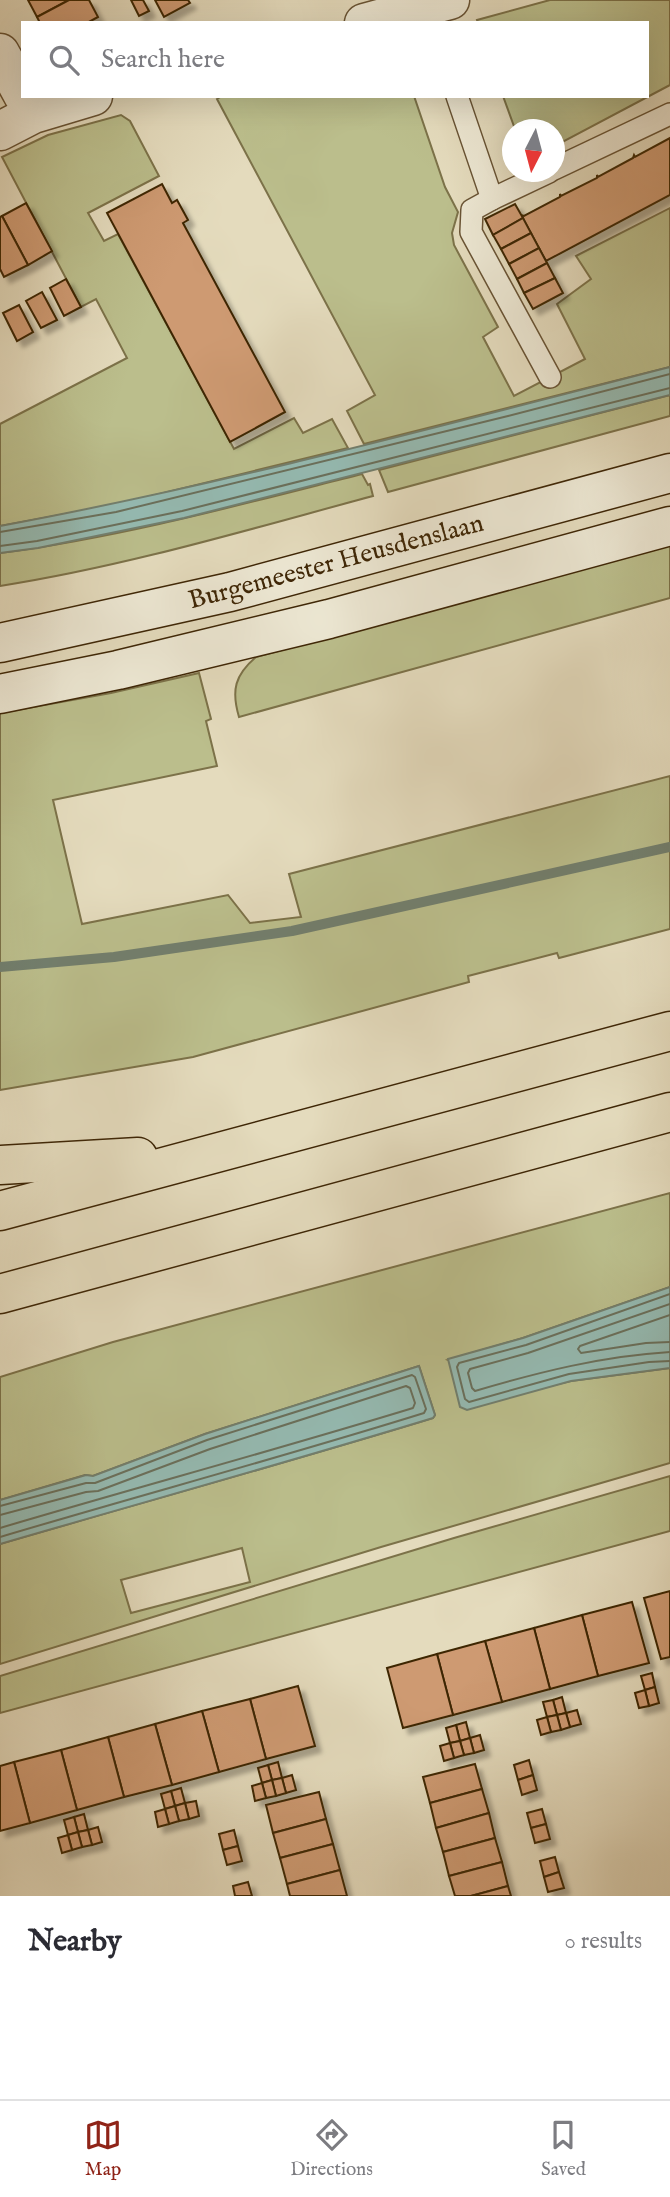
<!DOCTYPE html>
<style>
:root{--surface:#fff;--page:#f7f7f7;--text:#2b2b33;--muted:#7c7c81;--line:#e1e1e2;--accent:#8f2418}
body{margin:0;font-family:"IM FELL English",serif;background:var(--page);color:var(--text)}
.compass{position:absolute;left:502px;top:119px;width:63px;height:63px;border-radius:50%;background:var(--surface);box-shadow:0 7px 28px #0002;rotate:186deg}
.list{margin:0;padding:0;list-style:none}
h2{display:flex;justify-content:space-between;align-items:center;height:91px;margin:0;padding:0 28px;font-size:30px}
h2 small{font-size:23px;font-weight:400;color:var(--muted)}
.icon{flex:none;width:38px;height:38px;fill:none;stroke:currentColor;stroke-width:2;stroke-linecap:round;stroke-linejoin:round}
.map{position:relative;flex:none;width:670px;height:1896px;overflow:hidden}
.search{position:absolute;background:var(--surface);box-shadow:0 7px 28px #0002;left:21px;right:21px;top:21px;height:77px;display:flex;align-items:center;gap:18px;box-sizing:border-box;padding:0 24px;border-radius:0px;color:var(--muted);font-size:26px}
.sheet{height:203px;background:var(--surface)}
nav{display:flex;justify-content:space-around;align-items:center;box-sizing:border-box;height:98px;border-top:2px solid var(--line);background:var(--surface);font-size:19px;color:var(--muted)}
nav a{display:grid;justify-items:center;gap:4px}
nav .on{color:var(--accent)}
.map>svg:first-child{display:block}
.green{fill:#bbbe8c;stroke:#7c7249;stroke-width:2;fill-rule:evenodd}
.water{fill:#95bbb3;stroke:#727f6e;stroke-width:2}
.lines{fill:none;stroke-linecap:round;stroke-linejoin:round}
.shore{stroke:#6a705c;stroke-width:2}
.stream{stroke:#727f6e;stroke-width:10}
.building{fill:#ce9a72;stroke:#3e2606;stroke-width:2;filter:url(#shadow)}
.lane-casing{stroke:#685334;stroke-width:24}
.street-casing{stroke:#685334;stroke-width:41}
.secondary-casing{stroke:#3e2606;stroke-width:41}
.highway-casing{stroke:#3e2606;stroke-width:41}
.lane{stroke:#ede8d4;stroke-width:21}
.street{stroke:#ede8d4;stroke-width:38}
.secondary{stroke:#ede8d4;stroke-width:38}
.highway{stroke:#e4dbbd;stroke-width:38}
.labels{text-anchor:middle;dominant-baseline:central;stroke-width:6;stroke-linejoin:round;paint-order:stroke}
.street-label{font-size:26px;fill:#3e2606;stroke:#ede8d4}
</style>
<div class="map">
<svg width="670" height="1896" viewBox="0 0 670 1896">
<defs>
<filter id="shadow"><feDropShadow dx="6" dy="6" stdDeviation="2" flood-color="#0004"/></filter>
</defs>
<rect width="100%" height="100%" fill="#e4dbbd"/>
<filter id="stains"><feTurbulence type="fractalNoise" baseFrequency=".00286" numOctaves="4"/><feColorMatrix values="0 0 0 0 .2 0 0 0 0 .09 0 0 0 0 .02 0 0 0 .5 -.17"/></filter>
<radialGradient id="worn" r=".72"><stop offset=".6" stop-color="#630" stop-opacity="0"/><stop offset="1" stop-color="#630" stop-opacity=".3"/></radialGradient>
<!-- green -->
<g class="green">
<polygon points="550,0 670,0 670,85 555,146 554,130 515,129 503,96 647,96 647,23 478,23 477,20"/>
<polygon points="222,96 414,96 445,187 458,212 452,233 454,245 498,327 483,337 514,396 585,359 557,304 591,279 576,256 670,208 670,367 364,444 347,411 375,395 217,99"/>
<polygon points="121,115 130,121 159,176 88,213 104,241 118,234 234,449 294,418 303,433 332,419 348,448 114,505 0,526 0,424 127,358 96,299 81,307 2,157 48,135"/>
<polygon points="670,395 670,416 388,492 379,470"/>
<path d="M362,474L368,485L370,484L373,496C250,529 127,566 0,586V553C122,537 243,504 362,474Z"/>
<path d="M670,545V598L239,717C231,690 235,675 256,657Z"/>
<polygon points="199,673 211,719 206,721 217,766 53,800 82,924 228,895 250,923 301,917 289,874 670,776 670,929 559,958 557,953 468,976 469,982 193,1057 0,1090 0,713 111,693"/>
<path d="M670,1193V1287L523,1338L448,1360L529,1391L571,1381L670,1368V1463L381,1547L0,1664V1544C144,1502 289,1462 433,1418L435,1415L419,1366L205,1434L93,1476L85,1475L0,1500V1377L113,1342ZM242,1548L250,1582L131,1613L121,1580Z"/>
<polygon points="670,1476 670,1531 0,1713 0,1676 454,1538"/>
</g>
<!-- water -->
<g class="water">
<path d="M670,367V395L184,518L38,548L0,553V526C226,484 448,424 670,367Z"/>
<polygon points="670,1287 670,1368 571,1381 467,1410 460,1407 448,1359 523,1338"/>
<path d="M419,1366L435,1415L433,1418C289,1462 144,1502 0,1544V1500L86,1475L93,1476L205,1434Z"/>
</g>
<g class="lines">
<!-- shore -->
<g class="shore">
<polyline points="0,532 116,512 508,416 670,374"/>
<polyline points="0,546 37,541 182,511 670,388"/>
<polyline points="670,1294 526,1345 459,1363 457,1367 465,1399 469,1402 569,1374 649,1362 670,1361"/>
<path d="M670,1304L528,1353L470,1369L468,1373L472,1388L475,1391C539,1372 603,1356 670,1352"/>
<polyline points="670,1315 580,1346 578,1349 581,1353 646,1343 670,1342"/>
<path d="M0,1506L86,1483H95L207,1440L412,1375L415,1377L426,1409L424,1413C283,1457 141,1495 0,1537"/>
<path d="M0,1515L86,1492L98,1491L210,1449L406,1386L410,1388L415,1403L413,1408C276,1450 138,1487 0,1528"/>
</g>
<!-- stream -->
<polyline class="stream" points="0,967 114,957 292,931 670,847"/>
</g>
<!-- building -->
<g class="building">
<polygon points="28,0 69,0 37,17"/>
<polygon points="69,0 89,0 98,17 87,23 40,23 37,17"/>
<polygon points="131,0 143,0 149,11 139,16"/>
<polygon points="155,0 188,0 190,3 164,17"/>
<polygon points="670,138 670,195 546,261 521,215 524,216 560,197 560,194 561,196 597,178 597,175 598,177 633,158 634,155 635,157"/>
<polygon points="162,184 172,203 177,200 188,220 183,223 285,412 230,442 107,213"/>
<polygon points="26,203 52,251 28,265 2,216"/>
<polygon points="515,204 523,218 493,235 485,219"/>
<polygon points="2,216 28,265 4,277 0,269 0,217"/>
<polygon points="523,218 531,233 501,249 493,235"/>
<polygon points="531,233 539,248 509,264 501,249"/>
<polygon points="539,248 547,263 517,279 509,264"/>
<polygon points="547,263 555,278 524,293 517,279"/>
<polygon points="555,278 563,293 533,309 524,293"/>
<polygon points="66,279 81,307 64,316 50,288"/>
<polygon points="42,292 57,320 41,328 26,301"/>
<polygon points="19,305 33,332 17,341 3,313"/>
<polygon points="670,1591 670,1657 661,1659 644,1598"/>
<polygon points="632,1602 649,1663 598,1676 582,1615"/>
<polygon points="582,1615 598,1676 550,1689 534,1628"/>
<polygon points="534,1628 550,1689 502,1702 485,1641"/>
<polygon points="485,1641 502,1702 453,1715 437,1654"/>
<polygon points="437,1654 453,1715 403,1728 387,1668"/>
<polygon points="652,1673 655,1687 645,1690 641,1676"/>
<polygon points="298,1686 315,1746 266,1759 250,1699"/>
<polygon points="655,1687 659,1703 649,1706 645,1690"/>
<polygon points="645,1690 649,1706 639,1708 635,1693"/>
<polygon points="562,1697 566,1713 557,1715 553,1700"/>
<polygon points="250,1699 266,1759 219,1772 202,1711"/>
<polygon points="553,1700 557,1715 547,1717 543,1702"/>
<polygon points="577,1710 581,1724 570,1727 566,1713"/>
<polygon points="202,1711 219,1772 172,1785 155,1724"/>
<polygon points="566,1713 570,1727 561,1730 557,1715"/>
<polygon points="557,1715 561,1730 551,1732 547,1717"/>
<polygon points="547,1717 551,1732 541,1735 537,1720"/>
<polygon points="466,1722 470,1738 460,1741 456,1725"/>
<polygon points="155,1724 172,1785 124,1797 108,1737"/>
<polygon points="456,1725 460,1741 450,1743 446,1728"/>
<polygon points="480,1735 484,1750 474,1753 470,1738"/>
<polygon points="108,1737 124,1797 77,1810 61,1750"/>
<polygon points="470,1738 474,1753 464,1755 460,1741"/>
<polygon points="460,1741 464,1755 454,1758 450,1743"/>
<polygon points="450,1743 454,1758 444,1761 440,1746"/>
<polygon points="61,1750 77,1810 30,1823 14,1762"/>
<polygon points="529,1760 533,1775 518,1780 514,1765"/>
<polygon points="14,1762 30,1823 0,1831 0,1766"/>
<polygon points="278,1762 282,1778 272,1780 268,1765"/>
<polygon points="475,1764 482,1789 430,1803 423,1777"/>
<polygon points="268,1765 272,1780 262,1783 258,1768"/>
<polygon points="292,1775 296,1790 286,1793 282,1778"/>
<polygon points="533,1775 537,1790 522,1795 518,1780"/>
<polygon points="282,1778 286,1793 276,1796 272,1780"/>
<polygon points="272,1780 276,1796 266,1798 262,1783"/>
<polygon points="262,1783 266,1798 255,1801 252,1786"/>
<polygon points="181,1788 185,1803 175,1806 171,1791"/>
<polygon points="482,1789 489,1813 436,1828 430,1803"/>
<polygon points="171,1791 175,1806 165,1809 161,1794"/>
<polygon points="319,1792 326,1819 273,1833 266,1805"/>
<polygon points="196,1801 199,1816 189,1819 185,1803"/>
<polygon points="185,1803 189,1819 179,1821 175,1806"/>
<polygon points="175,1806 179,1821 169,1824 165,1809"/>
<polygon points="165,1809 169,1824 158,1827 155,1812"/>
<polygon points="542,1809 546,1824 531,1828 527,1813"/>
<polygon points="489,1813 495,1838 443,1852 436,1828"/>
<polygon points="84,1814 88,1830 78,1832 74,1817"/>
<polygon points="74,1817 78,1832 68,1835 64,1820"/>
<polygon points="326,1819 333,1844 280,1858 273,1833"/>
<polygon points="546,1824 550,1839 535,1843 531,1828"/>
<polygon points="98,1827 102,1842 92,1845 88,1830"/>
<polygon points="88,1830 92,1845 82,1847 78,1832"/>
<polygon points="234,1830 238,1846 223,1850 219,1834"/>
<polygon points="78,1832 82,1847 72,1850 68,1835"/>
<polygon points="68,1835 72,1850 62,1853 58,1838"/>
<polygon points="495,1838 502,1862 449,1876 443,1852"/>
<polygon points="333,1844 340,1870 287,1884 280,1858"/>
<polygon points="238,1846 242,1861 227,1865 223,1850"/>
<polygon points="555,1857 559,1872 544,1877 540,1861"/>
<polygon points="502,1862 508,1886 471,1896 455,1896 449,1876"/>
<polygon points="340,1870 347,1896 290,1896 287,1884"/>
<polygon points="559,1872 564,1888 548,1892 544,1877"/>
<polygon points="248,1882 252,1896 235,1896 233,1886"/>
<polygon points="508,1886 511,1896 471,1896"/>
</g>
<g class="lines">
<defs>
<g id="lane">
<polyline points="457,96 492,199 549,172"/>
<polyline points="554,169 670,114"/>
<polyline points="492,199 472,210 471,232 550,377"/>
</g>
<g id="street">
<polyline points="364,23 450,0"/>
<polyline points="0,53 23,95"/>
<polyline points="0,131 33,114 93,96"/>
</g>
<g id="secondary">
<polyline points="0,643 230,592 670,473"/>
<polyline points="0,694 118,670 329,619 670,526"/>
</g>
<g id="highway">
<polyline points="0,1165 138,1157"/>
<polyline points="0,1211 670,1031"/>
<polyline points="0,1294 670,1112"/>
</g>
</defs>
<!-- lane casing -->
<use href="#lane" class="lane-casing"/>
<!-- street casing -->
<use href="#street" class="street-casing"/>
<!-- secondary casing -->
<use href="#secondary" class="secondary-casing"/>
<!-- highway casing -->
<use href="#highway" class="highway-casing"/>
<!-- lane -->
<use href="#lane" class="lane"/>
<!-- street -->
<use href="#street" class="street"/>
<!-- secondary -->
<use href="#secondary" class="secondary"/>
<!-- highway -->
<use href="#highway" class="highway"/>
</g>
<g class="labels">
<!-- street labels -->
<g class="street-label">
<text transform="translate(336 562) rotate(-15)">Burgemeester Heusdenslaan</text>
</g>
</g>
<rect width="100%" height="100%" filter="url(#stains)"/>
<rect width="100%" height="100%" fill="url(#worn)"/>
</svg>
<svg class="compass" viewBox="-18 -18 36 36"><path d="M0-13l5 13h-10z" fill="#e53935"/><path d="M0 13l5-13h-10z" fill="#7c7c81"/></svg>
<div class="search"><svg class="icon" aria-label="search" viewBox="0 0 24 24"><circle cx="10" cy="10" r="6"/><path d="M15 15l6 6"/></svg>Search here</div>
</div>
<section class="sheet">
<h2>Nearby<small>0 results</small></h2>
<ul class="list">
</ul>
</section>
<nav>
<a class="on"><svg class="icon" aria-label="map" viewBox="0 0 24 24"><path d="M3 6l6-2 6 2 6-2v14l-6 2-6-2-6 2zM9 4v14M15 6v14"/></svg>Map</a>
<a><svg class="icon" aria-label="directions" viewBox="0 0 24 24"><path d="M12 3l9 9-9 9-9-9zM9 14v-3h6M13 9l2 2-2 2"/></svg>Directions</a>
<a><svg class="icon" aria-label="saved" viewBox="0 0 24 24"><path d="M7 4h10v16l-5-4-5 4z"/></svg>Saved</a>
</nav>
